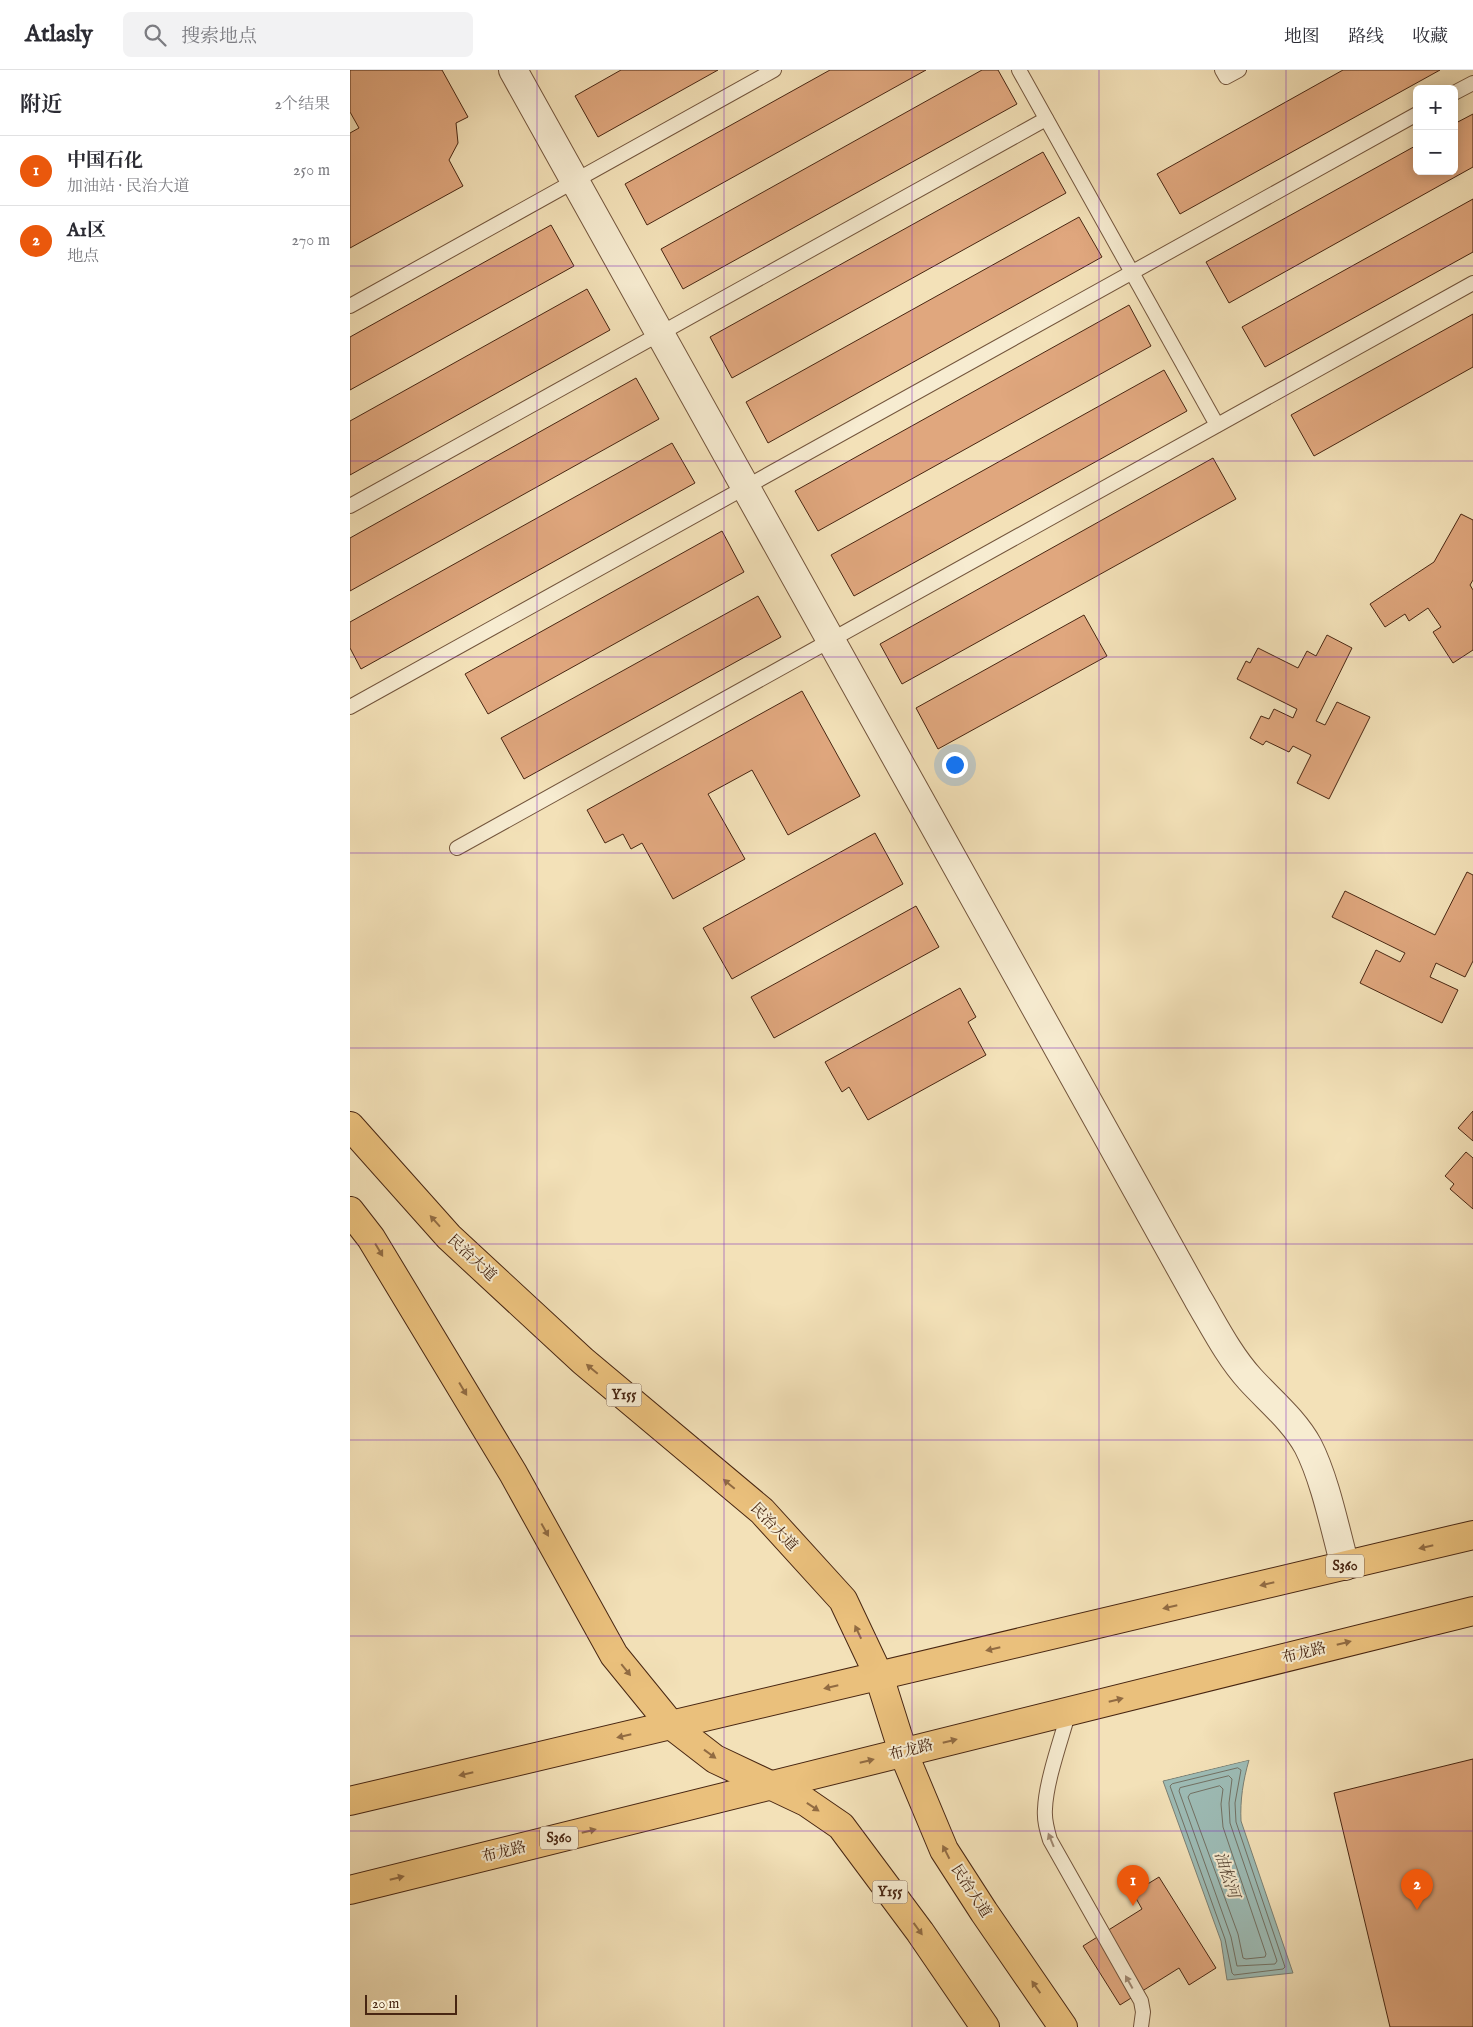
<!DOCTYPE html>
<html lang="zh">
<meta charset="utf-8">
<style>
:root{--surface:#fff;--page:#f2f2f3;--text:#2b2b33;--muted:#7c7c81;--line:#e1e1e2;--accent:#ea580c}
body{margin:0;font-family:"IM FELL English","Noto Serif SC",serif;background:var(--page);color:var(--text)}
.controls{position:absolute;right:15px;top:15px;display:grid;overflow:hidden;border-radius:8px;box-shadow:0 2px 12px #0003}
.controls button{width:45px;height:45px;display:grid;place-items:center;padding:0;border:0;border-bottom:1px solid var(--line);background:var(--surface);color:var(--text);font:25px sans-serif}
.scale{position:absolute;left:15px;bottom:12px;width:92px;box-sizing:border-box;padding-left:5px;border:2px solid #482612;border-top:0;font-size:14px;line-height:18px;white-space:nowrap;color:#482612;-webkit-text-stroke:4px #f7ecd1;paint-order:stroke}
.you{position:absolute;left:604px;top:694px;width:18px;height:18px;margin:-12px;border:4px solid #fff;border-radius:50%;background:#1a73e8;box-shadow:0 0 0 8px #1a73e833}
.badge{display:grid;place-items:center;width:32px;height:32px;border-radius:50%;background:var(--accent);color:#fff;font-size:16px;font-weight:700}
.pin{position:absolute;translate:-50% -41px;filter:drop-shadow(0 1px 2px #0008)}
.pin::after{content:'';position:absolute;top:26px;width:18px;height:15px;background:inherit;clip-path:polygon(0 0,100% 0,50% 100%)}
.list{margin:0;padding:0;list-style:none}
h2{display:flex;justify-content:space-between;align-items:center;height:65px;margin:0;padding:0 20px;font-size:21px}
h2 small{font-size:16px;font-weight:400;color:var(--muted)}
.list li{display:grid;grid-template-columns:32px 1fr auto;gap:15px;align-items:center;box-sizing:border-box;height:70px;padding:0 20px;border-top:1px solid var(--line)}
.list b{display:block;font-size:19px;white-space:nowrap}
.list p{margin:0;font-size:16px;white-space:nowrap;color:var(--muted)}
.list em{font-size:16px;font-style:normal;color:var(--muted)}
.icon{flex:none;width:28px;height:28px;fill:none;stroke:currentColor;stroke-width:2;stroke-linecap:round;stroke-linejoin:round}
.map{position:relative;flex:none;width:1123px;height:1957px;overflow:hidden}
header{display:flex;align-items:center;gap:30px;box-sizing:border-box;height:70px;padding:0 25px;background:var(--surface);border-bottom:1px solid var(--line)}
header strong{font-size:24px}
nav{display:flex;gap:28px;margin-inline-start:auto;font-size:18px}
.search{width:350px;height:45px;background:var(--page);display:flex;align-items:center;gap:12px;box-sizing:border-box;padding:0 18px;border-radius:8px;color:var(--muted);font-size:19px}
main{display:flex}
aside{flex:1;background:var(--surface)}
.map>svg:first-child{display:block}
.water{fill:#9dbcb6;stroke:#7b8074}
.pier{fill:#f3e1b8}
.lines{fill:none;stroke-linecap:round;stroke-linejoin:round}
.shore{stroke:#727164;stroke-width:1}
.building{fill:#e0a77e;stroke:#482612}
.lane-casing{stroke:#73553c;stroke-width:16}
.street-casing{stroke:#73553c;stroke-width:30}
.primary-casing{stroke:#482612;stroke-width:30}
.lane{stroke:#f7ecd1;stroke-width:14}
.street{stroke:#f7ecd1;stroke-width:28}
.primary{stroke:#eac07c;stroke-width:28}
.oneway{fill:#916b42}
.oneway2{fill:#a08972}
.grid{fill:none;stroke:#7b2cbf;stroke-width:1;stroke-opacity:0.55}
.labels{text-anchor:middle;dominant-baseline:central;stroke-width:4;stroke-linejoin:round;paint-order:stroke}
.shield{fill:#f7ecd1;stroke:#7c614b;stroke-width:1}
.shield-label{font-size:14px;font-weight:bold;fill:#482612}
.street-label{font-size:15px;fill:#482612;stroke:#f7ecd1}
.water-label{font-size:16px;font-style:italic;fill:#5d4c3b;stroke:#f7ecd1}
</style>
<header>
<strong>Atlasly</strong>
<div class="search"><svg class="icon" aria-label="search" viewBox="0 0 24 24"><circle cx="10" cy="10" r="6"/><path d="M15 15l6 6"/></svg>搜索地点</div>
<nav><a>地图</a><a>路线</a><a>收藏</a></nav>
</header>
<main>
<aside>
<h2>附近<small>2个结果</small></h2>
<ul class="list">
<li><span class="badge">1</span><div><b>中国石化</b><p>加油站 · 民治大道</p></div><em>250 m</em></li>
<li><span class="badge">2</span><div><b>A1区</b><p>地点</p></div><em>270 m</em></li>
</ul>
</aside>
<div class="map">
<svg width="1123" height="1957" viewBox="0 0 1123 1957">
<rect width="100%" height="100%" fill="#f3e1b8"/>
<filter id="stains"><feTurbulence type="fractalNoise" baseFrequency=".004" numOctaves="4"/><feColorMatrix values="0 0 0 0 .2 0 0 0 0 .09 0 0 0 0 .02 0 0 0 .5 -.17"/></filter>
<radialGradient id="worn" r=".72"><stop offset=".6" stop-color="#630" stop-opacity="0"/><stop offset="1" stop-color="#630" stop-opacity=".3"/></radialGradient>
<!-- water -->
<path class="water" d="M899,1690C893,1711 890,1730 891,1751L943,1903L877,1910L871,1871L813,1711Z"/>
<!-- pier -->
<polygon class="pier" points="898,1687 902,1689 810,1711 812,1708"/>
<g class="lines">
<!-- shore -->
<g class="shore">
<polygon points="888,1698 891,1700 885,1733 886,1752 935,1897 933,1899 884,1905 882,1903 875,1869 820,1716 822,1714"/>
<polygon points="879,1706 882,1709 879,1733 880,1753 927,1891 925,1894 887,1896 881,1867 829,1721 830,1718"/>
<polygon points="870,1716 873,1719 871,1734 873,1757 916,1884 915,1887 896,1889 893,1888 888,1864 838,1727 840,1724"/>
</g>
</g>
<!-- building -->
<g class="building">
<polygon points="0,0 92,0 118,47 106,53 108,73 99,90 113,116 0,178 0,63 9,58 0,42"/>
<polygon points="271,0 368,0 248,67 225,26"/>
<polygon points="480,0 576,0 297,155 275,114"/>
<polygon points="632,0 648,0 667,34 333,219 311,179"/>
<polygon points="993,0 1090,0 830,144 807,104"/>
<polygon points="1123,44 1123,97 879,233 856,192 1067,75 1067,101 1104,101 1104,54"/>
<polygon points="693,82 716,123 382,308 360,267"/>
<polygon points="1123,129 1123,182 915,297 892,257"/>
<polygon points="729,147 752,187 418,373 396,332"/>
<polygon points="201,155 224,196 0,320 0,267"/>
<polygon points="237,219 260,260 0,405 0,351"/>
<polygon points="779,235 801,276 468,461 445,421"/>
<polygon points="1123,244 1123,297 964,386 941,345"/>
<polygon points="814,300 837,341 504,526 481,485"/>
<polygon points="286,308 309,349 0,521 0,468"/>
<polygon points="322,373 345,413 11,599 0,578 0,552"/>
<polygon points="863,388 886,429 552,614 530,574"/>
<polygon points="1111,444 1123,450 1123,510 1120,515 1123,520 1123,580 1103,593 1083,562 1091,557 1078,538 1059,551 1055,544 1035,557 1020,534 1084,492"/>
<polygon points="372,461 394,502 138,644 115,604"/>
<polygon points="408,526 431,567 174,709 151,668"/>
<polygon points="734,545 757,586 588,679 566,638"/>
<polygon points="977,565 1002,578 966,651 975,655 987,632 1020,647 979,729 947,713 961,685 943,676 939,682 916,671 913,675 900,668 911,646 919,649 924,639 943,648 947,639 887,609 896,591 900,593 908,578 948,598 957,581 966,586"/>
<polygon points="452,621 510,726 438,765 402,700 358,724 395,789 323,829 292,773 281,779 273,764 255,773 237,740"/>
<polygon points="525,763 553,814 382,909 353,858"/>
<polygon points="1117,802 1123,805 1123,891 1115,907 1086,893 1080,907 1108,920 1092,953 1010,913 1026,880 1050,892 1055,883 982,847 995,821 1085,865"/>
<polygon points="566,836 589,877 424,968 401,927"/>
<polygon points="610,918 626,947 618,952 636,985 518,1050 499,1017 492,1022 475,992"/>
<polygon points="1123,1041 1123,1071 1108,1058"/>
<polygon points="1116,1082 1123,1088 1123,1139 1100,1119 1104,1114 1095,1106"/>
<polygon points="1123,1689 1123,1957 1040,1957 984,1723"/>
<polygon points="809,1807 866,1898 839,1915 829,1898 770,1935 733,1876 792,1839 783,1823"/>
</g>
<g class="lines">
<defs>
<g id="lane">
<polyline points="669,0 867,355"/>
<polyline points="872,0 876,7 889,0"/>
<polyline points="1104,23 1123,13"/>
<polyline points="0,236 424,0"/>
<polyline points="0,436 696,49"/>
<polyline points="0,637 1067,44"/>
<polyline points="107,778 1123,213"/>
<path d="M719,1641C711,1670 696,1711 695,1739C694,1750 697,1760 700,1770L791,1931L793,1942L791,1957"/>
</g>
<path id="street" d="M163,0L848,1229C864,1256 879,1286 900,1309C919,1330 944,1350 958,1376C975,1409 985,1459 995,1496"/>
<g id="primary">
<polyline points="0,1056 99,1167 233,1291 412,1441 493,1530 529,1606 553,1682 594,1780 634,1842 713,1957"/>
<polyline points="0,1141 21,1168 163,1403 264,1585 321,1655 365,1689 456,1732 491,1756 570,1862 635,1957"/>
<polyline points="0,1731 1123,1465"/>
<polyline points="0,1820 1123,1541"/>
</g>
</defs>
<!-- lane casing -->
<use href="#lane" class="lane-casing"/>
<!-- street casing -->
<use href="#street" class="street-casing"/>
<!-- primary casing -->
<use href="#primary" class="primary-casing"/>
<!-- lane -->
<use href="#lane" class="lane"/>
<!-- street -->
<use href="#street" class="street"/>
<!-- primary -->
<use href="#primary" class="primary"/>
</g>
<!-- one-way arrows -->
<defs><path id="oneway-solid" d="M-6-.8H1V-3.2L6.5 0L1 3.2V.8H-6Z" transform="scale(1.25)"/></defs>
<g class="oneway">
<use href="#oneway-solid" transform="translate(85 1151) rotate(-132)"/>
<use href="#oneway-solid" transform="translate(29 1180) rotate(59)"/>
<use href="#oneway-solid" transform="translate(242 1299) rotate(-140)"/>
<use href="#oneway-solid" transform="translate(113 1319) rotate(59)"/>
<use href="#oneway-solid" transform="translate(379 1414) rotate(-140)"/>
<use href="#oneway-solid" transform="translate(195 1460) rotate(61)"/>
<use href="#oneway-solid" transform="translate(1076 1477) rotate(167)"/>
<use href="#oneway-solid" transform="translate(917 1514) rotate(167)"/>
<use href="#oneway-solid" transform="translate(820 1537) rotate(167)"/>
<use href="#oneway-solid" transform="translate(508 1562) rotate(-115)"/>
<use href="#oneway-solid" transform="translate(994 1573) rotate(-14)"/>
<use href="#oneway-solid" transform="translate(643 1579) rotate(167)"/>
<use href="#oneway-solid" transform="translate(276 1600) rotate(51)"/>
<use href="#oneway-solid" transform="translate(481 1617) rotate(167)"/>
<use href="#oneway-solid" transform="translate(766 1630) rotate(-14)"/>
<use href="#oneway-solid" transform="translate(274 1666) rotate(167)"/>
<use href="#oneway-solid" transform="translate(600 1671) rotate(-14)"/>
<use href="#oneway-solid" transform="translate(360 1684) rotate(36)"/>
<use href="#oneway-solid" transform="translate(517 1691) rotate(-14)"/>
<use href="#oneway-solid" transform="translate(116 1704) rotate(167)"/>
<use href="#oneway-solid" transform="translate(463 1737) rotate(34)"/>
<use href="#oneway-solid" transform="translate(239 1761) rotate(-14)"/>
<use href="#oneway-solid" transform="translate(596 1782) rotate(-117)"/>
<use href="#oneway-solid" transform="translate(47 1808) rotate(-14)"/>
<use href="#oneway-solid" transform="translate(568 1859) rotate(54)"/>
<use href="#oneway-solid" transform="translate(686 1917) rotate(-125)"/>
</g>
<g class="oneway2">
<use href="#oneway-solid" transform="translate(701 1770) rotate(-112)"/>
<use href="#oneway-solid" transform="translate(779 1912) rotate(-119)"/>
</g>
<!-- grid -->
<path class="grid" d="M187,0V1957M374,0V1957M562,0V1957M749,0V1957M936,0V1957M0,196H1123M0,391H1123M0,587H1123M0,783H1123M0,978H1123M0,1174H1123M0,1370H1123M0,1566H1123M0,1761H1123"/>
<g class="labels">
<!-- shield labels -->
<g class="shield">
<rect x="256.5" y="1313.5" width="35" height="23" rx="4"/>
<rect x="976" y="1484.5" width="38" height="23" rx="4"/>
<rect x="190" y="1756.5" width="38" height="23" rx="4"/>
<rect x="522.5" y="1810.5" width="35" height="23" rx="4"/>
</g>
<g class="shield-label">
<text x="274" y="1325">Y155</text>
<text x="995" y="1496">S360</text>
<text x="209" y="1768">S360</text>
<text x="540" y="1822">Y155</text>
</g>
<!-- street labels -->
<g class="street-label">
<text transform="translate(122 1188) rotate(43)">民治大道</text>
<text transform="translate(424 1457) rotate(46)">民治大道</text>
<text transform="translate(954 1583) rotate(-14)">布龙路</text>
<text transform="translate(561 1680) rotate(-14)">布龙路</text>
<text transform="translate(154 1782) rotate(-14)">布龙路</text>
<text transform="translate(621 1821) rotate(57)">民治大道</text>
</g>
<!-- water labels -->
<g class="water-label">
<text transform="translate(876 1805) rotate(72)">油松河</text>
</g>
</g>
<rect width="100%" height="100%" filter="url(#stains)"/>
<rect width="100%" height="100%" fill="url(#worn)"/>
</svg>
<div class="controls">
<button>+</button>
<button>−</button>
</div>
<div class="scale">20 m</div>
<div class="you"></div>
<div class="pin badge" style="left:783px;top:1836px">1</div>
<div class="pin badge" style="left:1067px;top:1840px">2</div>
</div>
</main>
